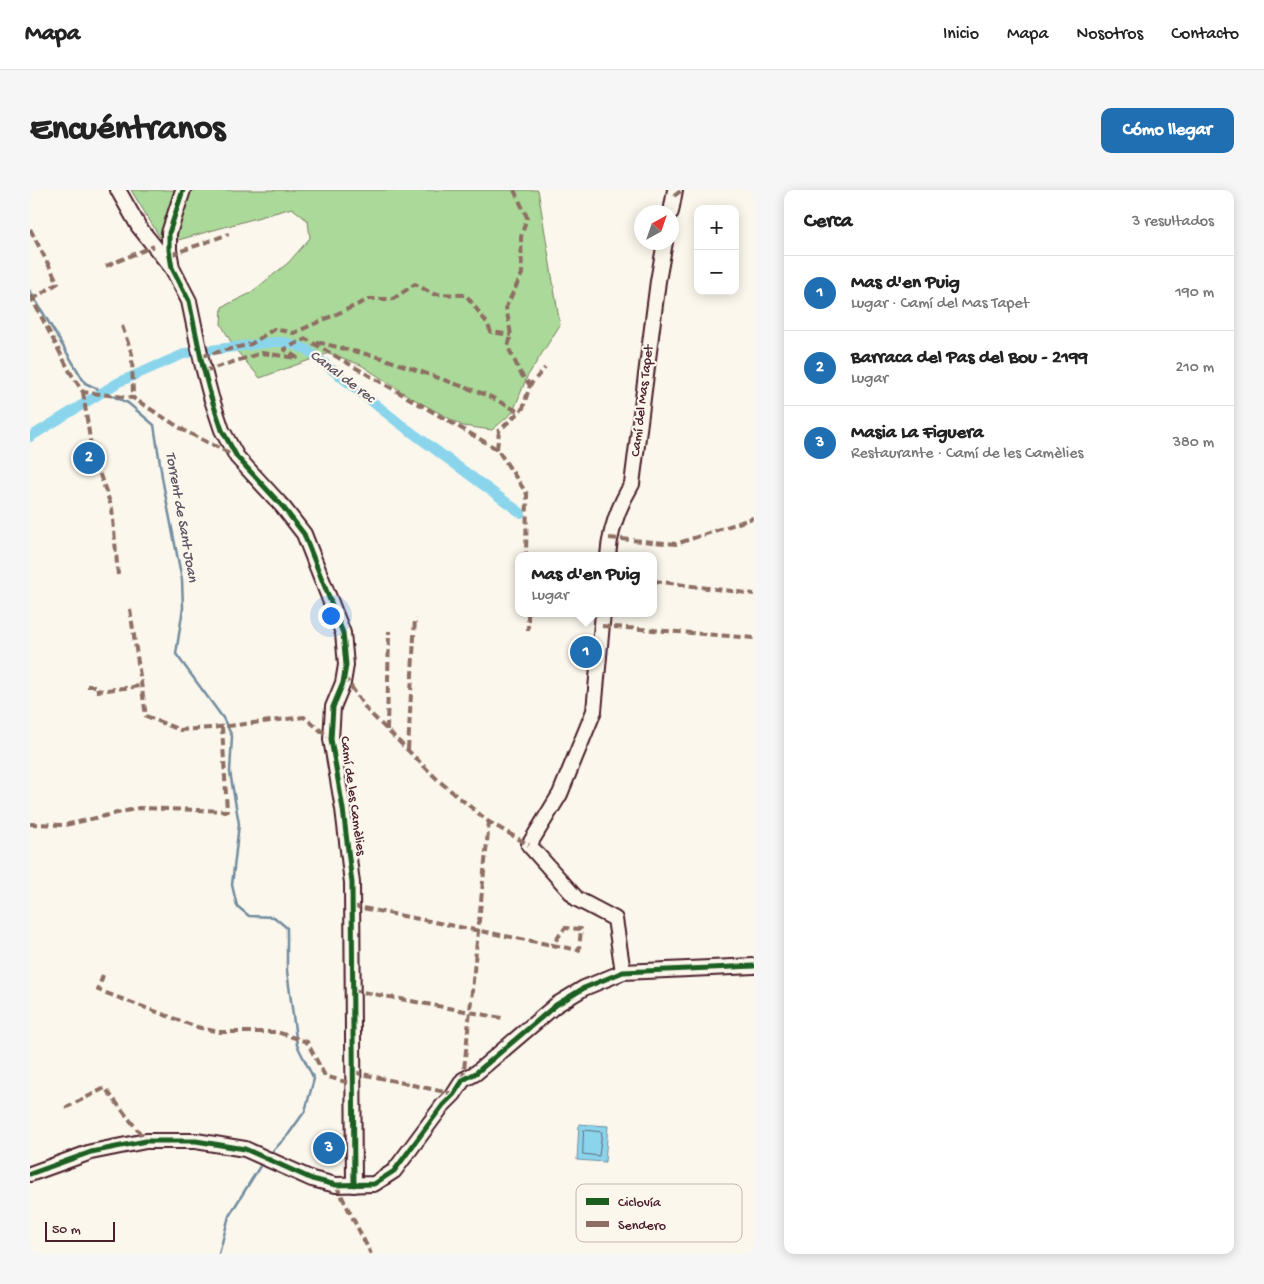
<!DOCTYPE html>
<html lang="es">
<meta charset="utf-8">
<style>
:root{--surface:#fff;--page:#f6f6f6;--text:#222;--muted:#767676;--line:#e0e0e0;--accent:#1f6fb2}
body{margin:0;font-family:"Gochi Hand",sans-serif;background:var(--page);color:var(--text)}
.controls{position:absolute;right:15px;top:15px;display:grid;overflow:hidden;border-radius:10px;box-shadow:0 2px 12px #0003}
.controls button{width:45px;height:45px;display:grid;place-items:center;padding:0;border:0;border-bottom:1px solid var(--line);background:var(--surface);color:var(--text);font:25px sans-serif}
.compass{position:absolute;left:604px;top:15px;width:45px;height:45px;border-radius:50%;background:var(--surface);box-shadow:0 2px 12px #0003;rotate:40deg}
.scale{position:absolute;left:15px;bottom:12px;width:70px;box-sizing:border-box;padding-left:5px;border:2px solid #4a1f2b;border-top:0;font-size:14px;line-height:18px;white-space:nowrap;color:#4a1f2b;-webkit-text-stroke:4px #fbf7ec;paint-order:stroke}
.you{position:absolute;left:300px;top:425px;width:18px;height:18px;margin:-12px;border:4px solid #fff;border-radius:50%;background:#1a73e8;box-shadow:0 0 0 8px #1a73e833}
.badge{display:grid;place-items:center;width:32px;height:32px;border-radius:50%;background:var(--accent);color:#fff;font-size:16px;font-weight:700}
.pin{position:absolute;translate:-50% -50%;border:2px solid #fff;box-shadow:0 1px 5px #0006}
.popup{position:absolute;left:485px;top:362px;width:142px;height:65px;box-sizing:border-box;display:grid;place-content:center;border-radius:10px;background:var(--surface);filter:drop-shadow(0 1px 4px #0005);font-size:16px;white-space:nowrap;color:var(--muted)}
.popup b{font-size:19px;color:var(--text)}
.popup::after{content:'';position:absolute;left:50%;top:100%;margin-left:-10px;border:10px solid transparent;border-top-color:var(--surface)}
.list{margin:0;padding:0;list-style:none}
h2{display:flex;justify-content:space-between;align-items:center;height:65px;margin:0;padding:0 20px;font-size:21px}
h2 small{font-size:16px;font-weight:400;color:var(--muted)}
.list li{display:grid;grid-template-columns:32px 1fr auto;gap:15px;align-items:center;box-sizing:border-box;height:75px;padding:0 20px;border-top:1px solid var(--line)}
.list b{display:block;font-size:19px;white-space:nowrap}
.list p{margin:0;font-size:16px;white-space:nowrap;color:var(--muted)}
.list em{font-size:16px;font-style:normal;color:var(--muted)}
.map{position:relative;flex:none;width:724px;height:1064px;overflow:hidden;border-radius:10px}
header{display:flex;align-items:center;gap:30px;box-sizing:border-box;height:70px;padding:0 25px;background:var(--surface);border-bottom:1px solid var(--line)}
header strong{font-size:24px}
nav{display:flex;gap:28px;margin-inline-start:auto;font-size:18px}
.intro{display:flex;align-items:center;justify-content:space-between;box-sizing:border-box;height:120px;padding:0 30px}
h1{margin:0;font-size:35px}
.button{padding:12px 22px;border-radius:10px;background:var(--accent);color:#fff;font-size:18px;font-weight:700}
main{display:flex;gap:30px;padding:0 30px}
aside{flex:1;background:var(--surface);border-radius:10px;box-shadow:0 2px 12px #0003}
.map>svg:first-child{display:block}
.green{fill:#aad999;stroke:#7a7c62}
.water{fill:#8bd5ec;stroke:#718c9f}
.lines{fill:none;stroke-linecap:round;stroke-linejoin:round}
.shore{stroke:#646878;stroke-width:1}
.stream{stroke:#718c9f;stroke-width:2.5}
.canal{stroke:#8bd5ec;stroke-width:10}
.minor-casing{stroke:#4a1f2b;stroke-width:18}
.minor{stroke:#fbf7ec;stroke-width:14}
.quiet{stroke:#8d6e63;stroke-width:4;stroke-dasharray:8 4;stroke-linecap:butt}
.cycleway-casing{stroke:#fbf7ec;stroke-width:8}
.cycleway{stroke:#1b5e20;stroke-width:5}
.labels{text-anchor:middle;dominant-baseline:central;stroke-width:4.5;stroke-linejoin:round;paint-order:stroke}
.street-label{font-size:14px;fill:#4a1f2b;stroke:#fbf7ec}
.water-label{font-size:15px;font-style:italic;fill:#5e5665;stroke:#fbf7ec}
.key{fill:#fbf7ec;stroke:#c6b6b2;stroke-width:1}
.key-label{font-size:14px;fill:#4a1f2b}
</style>
<header>
<strong>Mapa</strong>
<nav><a>Inicio</a><a>Mapa</a><a>Nosotros</a><a>Contacto</a></nav>
</header>
<div class="intro"><h1>Encuéntranos</h1><a class="button">Cómo llegar</a></div>
<main>
<div class="map">
<svg width="724" height="1064" viewBox="0 0 724 1064">
<rect width="100%" height="100%" fill="#fbf7ec"/>
<filter id="ink" filterUnits="userSpaceOnUse"><feTurbulence type="fractalNoise" baseFrequency=".02" numOctaves="2"/><feDisplacementMap in="SourceGraphic" scale="10" xChannelSelector="R" yChannelSelector="G"/><feConvolveMatrix kernelMatrix="1 2 1 2 8 2 1 2 1" color-interpolation-filters="sRGB"/></filter>
<g filter="url(#ink)">
<!-- green -->
<polygon class="green" points="101,0 508,0 530,135 497,187 483,222 462,240 433,236 380,207 331,175 299,163 230,188 205,159 191,134 192,117 219,104 258,73 280,48 278,31 262,18 134,54"/>
<!-- water -->
<polygon class="water" points="549,934 578,936 575,972 547,970"/>
<g class="lines">
<!-- shore -->
<polygon class="shore" points="554,940 572,942 569,966 553,964"/>
<!-- stream -->
<g class="stream">
<polyline points="0,101 55,193 98,213 124,235 133,293 152,390 153,418 146,464 193,528 202,546 200,582 209,634 202,695 207,716 219,726 244,727 257,738 257,781 267,855 284,889 275,921 258,945 239,965"/>
<polyline points="189,1064 199,1026 232,973"/>
</g>
<!-- canal -->
<polyline class="canal" points="0,247 89,192 156,163 245,152 255,152 276,159 369,233 491,323"/>
<defs>
<g id="minor">
<polyline points="88,0 109,37 141,77"/>
<polyline points="153,0 139,43 139,60 142,78 159,111 172,173 181,207 192,240 207,267 253,317 274,344 313,443 316,475 313,493 303,517 301,549 313,619 322,693 324,995"/>
<polyline points="641,22 645,0"/>
<path d="M578,366C580,339 588,317 602,294L628,91L635,52"/>
<polyline points="573,423 564,521 530,604 499,655 547,709 585,729 593,782"/>
<polyline points="0,984 61,962 116,951 166,951 215,959 282,989 306,995 344,994 364,981 413,915 424,904 433,890 446,883 526,815 554,798 593,782 724,776"/>
</g>
</defs>
<!-- minor casing -->
<use href="#minor" class="minor-casing"/>
<!-- minor -->
<use href="#minor" class="minor"/>
<!-- quiet -->
<g class="quiet">
<polyline points="484,0 497,27 491,47 492,84 476,117 481,145 478,157 491,184 500,195"/>
<polyline points="644,6 652,0"/>
<polyline points="0,39 28,93 3,109"/>
<polyline points="140,65 199,44"/>
<polyline points="76,76 124,56"/>
<polyline points="0,105 40,182 53,202 103,208 155,241 205,266"/>
<polyline points="92,136 102,164 103,208"/>
<polyline points="287,152 352,168 457,205 489,222"/>
<polyline points="171,166 221,154 244,139 264,143 340,109 363,109 385,94 403,104 436,105 457,133 461,142 481,145"/>
<polyline points="174,181 232,163 267,168 254,159 276,149 467,259 497,304 496,366"/>
<polyline points="53,202 62,263 82,318 88,385"/>
<polyline points="467,259 469,241 493,218 500,195 515,178"/>
<polyline points="579,348 646,354 723,328"/>
<polyline points="624,391 724,404"/>
<polyline points="100,419 116,526 150,540 181,538 274,527 301,549"/>
<polyline points="498,423 498,440"/>
<polyline points="572,436 724,448"/>
<polyline points="314,486 337,520 409,591 459,632 499,655"/>
<polyline points="57,496 67,496 68,501 111,496"/>
<polyline points="357,540 359,441"/>
<polyline points="378,560 385,428"/>
<polyline points="0,634 35,635 109,618 197,621 192,537"/>
<polyline points="322,716 522,755 549,760 551,739 535,738 522,755"/>
<polyline points="73,785 68,800 167,837 189,842 247,842 277,852 295,886 323,894"/>
<polyline points="322,800 472,828"/>
<polyline points="323,882 424,904"/>
<polyline points="433,890 459,632"/>
<polyline points="35,918 75,898 116,951"/>
<polyline points="306,995 341,1064"/>
</g>
<defs>
<g id="cycleway">
<polyline points="153,0 139,43 139,60 142,78 159,111 172,173 181,207 192,240 207,267 253,317 274,344 313,443 316,475 313,493 303,517 301,549 313,619 322,693 324,995"/>
<polyline points="0,984 61,962 116,951 166,951 215,959 282,989 306,995 344,994 364,981 413,915 424,904 433,890 446,883 526,815 554,798 593,782 724,776"/>
</g>
</defs>
<!-- cycleway casing -->
<use href="#cycleway" class="cycleway-casing"/>
<!-- cycleway -->
<use href="#cycleway" class="cycleway"/>
</g>
</g>
<g class="labels">
<!-- street labels -->
<g class="street-label">
<text transform="translate(613 211) rotate(-83)">Camí del Mas Tapet</text>
<text transform="translate(322 606) rotate(82)">Camí de les Camèlies</text>
</g>
<!-- water labels -->
<g class="water-label">
<text transform="translate(312 187) rotate(37)">Canal de rec</text>
<text transform="translate(151 327) rotate(80)">Torrent de Sant Joan</text>
</g>
</g>
<!-- legend -->
<rect x="546" y="994" width="166" height="58" rx="8" class="key"/>
<rect x="556" y="1008" width="23" height="7" fill="#1b5e20"/>
<rect x="556" y="1031" width="23" height="6" fill="#8d6e63"/>
<g class="key-label">
<text x="588" y="1016">Ciclovía</text>
<text x="588" y="1039">Sendero</text>
</g>
</svg>
<div class="controls">
<button>+</button>
<button>−</button>
</div>
<svg class="compass" viewBox="-18 -18 36 36"><path d="M0-13l5 13h-10z" fill="#e53935"/><path d="M0 13l5-13h-10z" fill="#767676"/></svg>
<div class="scale">50 m</div>
<div class="you"></div>
<div class="pin badge" style="left:556px;top:462px">1</div>
<div class="popup"><b>Mas d'en Puig</b>Lugar</div>
<div class="pin badge" style="left:59px;top:268px">2</div>
<div class="pin badge" style="left:299px;top:958px">3</div>
</div>
<aside>
<h2>Cerca<small>3 resultados</small></h2>
<ul class="list">
<li><span class="badge">1</span><div><b>Mas d'en Puig</b><p>Lugar · Camí del Mas Tapet</p></div><em>190 m</em></li>
<li><span class="badge">2</span><div><b>Barraca del Pas del Bou - 2199</b><p>Lugar</p></div><em>210 m</em></li>
<li><span class="badge">3</span><div><b>Masia La Figuera</b><p>Restaurante · Camí de les Camèlies</p></div><em>380 m</em></li>
</ul>
</aside>
</main>
